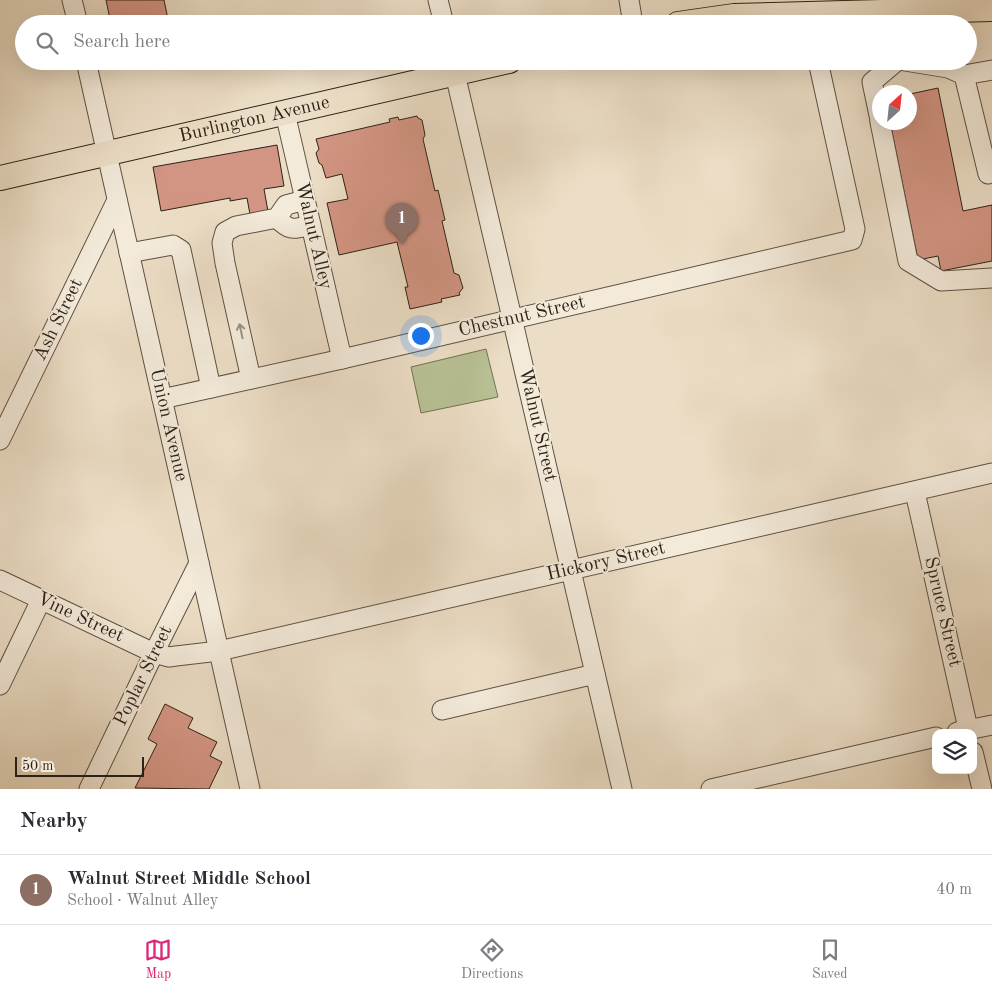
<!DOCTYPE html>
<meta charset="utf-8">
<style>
:root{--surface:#fff;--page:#f7f7f7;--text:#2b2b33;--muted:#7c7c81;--line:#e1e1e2;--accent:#db2777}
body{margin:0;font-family:"Old Standard TT",serif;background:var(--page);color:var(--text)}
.controls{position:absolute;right:15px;bottom:15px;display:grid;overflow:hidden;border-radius:10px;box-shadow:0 5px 20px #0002}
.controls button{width:45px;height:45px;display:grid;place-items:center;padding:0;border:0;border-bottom:1px solid var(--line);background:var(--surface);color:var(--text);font:25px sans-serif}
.compass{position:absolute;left:872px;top:85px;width:45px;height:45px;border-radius:50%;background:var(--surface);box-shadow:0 5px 20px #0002;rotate:27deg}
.scale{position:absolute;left:15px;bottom:12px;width:129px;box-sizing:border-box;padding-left:5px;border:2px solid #2d2217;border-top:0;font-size:14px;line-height:18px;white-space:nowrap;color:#2d2217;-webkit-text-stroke:4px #f3eada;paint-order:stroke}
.you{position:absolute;left:420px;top:335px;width:18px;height:18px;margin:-12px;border:4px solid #fff;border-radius:50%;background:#1a73e8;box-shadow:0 0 0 8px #1a73e833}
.badge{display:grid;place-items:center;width:32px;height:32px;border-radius:50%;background:var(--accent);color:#fff;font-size:16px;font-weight:700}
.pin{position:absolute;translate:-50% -41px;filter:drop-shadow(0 1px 2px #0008)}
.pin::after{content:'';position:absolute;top:26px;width:18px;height:15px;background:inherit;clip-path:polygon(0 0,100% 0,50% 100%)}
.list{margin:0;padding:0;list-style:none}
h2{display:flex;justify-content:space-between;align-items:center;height:65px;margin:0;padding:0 20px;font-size:21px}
h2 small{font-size:16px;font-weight:400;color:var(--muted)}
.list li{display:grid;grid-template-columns:32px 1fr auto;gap:15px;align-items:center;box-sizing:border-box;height:70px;padding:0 20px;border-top:1px solid var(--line)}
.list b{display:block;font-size:19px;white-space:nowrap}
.list p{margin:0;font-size:16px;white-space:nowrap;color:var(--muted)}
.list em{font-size:16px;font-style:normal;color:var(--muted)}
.icon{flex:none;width:28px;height:28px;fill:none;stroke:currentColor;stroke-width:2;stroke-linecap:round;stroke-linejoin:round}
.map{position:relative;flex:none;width:992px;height:789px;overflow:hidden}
.search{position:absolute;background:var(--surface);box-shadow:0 5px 20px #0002;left:15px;right:15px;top:15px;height:55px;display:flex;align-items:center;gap:12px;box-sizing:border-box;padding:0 18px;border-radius:28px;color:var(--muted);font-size:19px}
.sheet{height:135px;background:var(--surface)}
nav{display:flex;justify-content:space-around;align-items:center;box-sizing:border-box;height:70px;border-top:1px solid var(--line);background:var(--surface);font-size:14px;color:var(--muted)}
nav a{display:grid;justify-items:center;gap:2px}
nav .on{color:var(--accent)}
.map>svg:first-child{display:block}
.green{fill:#b8c195;stroke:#727256}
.building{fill:#d39583;stroke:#2d2217}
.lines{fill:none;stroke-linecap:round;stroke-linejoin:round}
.minor-casing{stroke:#5d5143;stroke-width:21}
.major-casing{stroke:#2d2217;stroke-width:26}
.minor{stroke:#f3eada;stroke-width:19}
.major{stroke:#ecdec6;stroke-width:24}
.oneway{stroke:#9a9082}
.labels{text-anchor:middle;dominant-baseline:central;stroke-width:4;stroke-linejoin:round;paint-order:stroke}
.street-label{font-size:19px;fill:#2d2217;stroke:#f3eada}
</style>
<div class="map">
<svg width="992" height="789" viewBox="0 0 992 789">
<rect width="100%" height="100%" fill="#ecdec6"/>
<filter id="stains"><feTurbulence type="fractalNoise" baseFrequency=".004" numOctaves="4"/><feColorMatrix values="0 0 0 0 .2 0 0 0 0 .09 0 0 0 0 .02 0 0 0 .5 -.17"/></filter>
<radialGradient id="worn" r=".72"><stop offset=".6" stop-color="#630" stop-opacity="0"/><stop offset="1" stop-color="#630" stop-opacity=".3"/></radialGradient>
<!-- green -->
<polygon class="green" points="486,349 498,397 421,413 411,367"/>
<!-- building -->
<g class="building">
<polygon points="106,0 164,0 169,24 111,24"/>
<polygon points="120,61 157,61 122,69"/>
<polygon points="938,88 963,211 992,205 992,261 941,271 938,256 918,260 890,122 910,122 910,94"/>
<polygon points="417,116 418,118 422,120 425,135 423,139 435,191 438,190 445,220 442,221 454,273 459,275 463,288 459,293 460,295 441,299 442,302 410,309 405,287 408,287 397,242 339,255 327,203 348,199 342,174 326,178 322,165 319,163 316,153 319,149 316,139 390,122 389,119 398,117 399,120"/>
<polygon points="277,145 284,186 264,189 269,217 251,220 247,198 230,201 230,198 161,211 153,167"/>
<polygon points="165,704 193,718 188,728 217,742 210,756 222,762 209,789 135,788 157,744 148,739"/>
</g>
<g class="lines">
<defs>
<g id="minor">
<polyline points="72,0 78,24"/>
<polyline points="438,0 444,24"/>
<polyline points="629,0 633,24"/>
<polyline points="86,61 250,789"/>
<polyline points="452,61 622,789"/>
<polyline points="905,61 948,68 964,75 992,70"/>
<polyline points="964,75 988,174 992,173"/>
<polyline points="285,113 342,359"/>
<polyline points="880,120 872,82 897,61"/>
<polyline points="880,122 908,261 941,281 992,278"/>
<path d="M277,218C290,232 294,229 311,225"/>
<polyline points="129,253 173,245 181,250 211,388"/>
<polyline points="251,379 225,263 222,243 225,232 236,226 277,218 286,205 305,200"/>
<polyline points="162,399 342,359 852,240 855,229 818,61"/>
<polyline points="0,440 117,200"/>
<polyline points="915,492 969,733"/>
<polyline points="0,580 154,653 169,657 176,656 219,651 992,473"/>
<polyline points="0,685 41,600"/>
<polyline points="442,710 595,674"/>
<polyline points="957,732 992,725"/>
<polyline points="973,752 982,789"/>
<polyline points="89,789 154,653 199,563"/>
<polyline points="711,789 936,737"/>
</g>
<g id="major">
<polyline points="678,24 734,16 992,9"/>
<path id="s1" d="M0,178L509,61"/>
</g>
</defs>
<!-- minor casing -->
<use href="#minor" class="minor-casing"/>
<!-- major casing -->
<use href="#major" class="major-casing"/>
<!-- minor -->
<use href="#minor" class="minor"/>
<!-- major -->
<use href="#major" class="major"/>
</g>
<!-- one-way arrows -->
<defs><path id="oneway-shaft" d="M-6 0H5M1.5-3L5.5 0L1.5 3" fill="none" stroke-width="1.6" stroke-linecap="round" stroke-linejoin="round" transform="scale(1.25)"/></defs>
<use class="oneway" href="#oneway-shaft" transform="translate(241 331) rotate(-102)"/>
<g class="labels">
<!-- street labels -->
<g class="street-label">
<text stroke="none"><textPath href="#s1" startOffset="261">Burlington Avenue</textPath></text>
<text transform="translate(313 236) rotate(77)">Walnut Alley</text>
<text transform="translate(522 317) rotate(-13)">Chestnut Street</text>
<text transform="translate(59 320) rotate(-64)">Ash Street</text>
<text transform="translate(168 425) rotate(77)">Union Avenue</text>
<text transform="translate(537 425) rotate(77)">Walnut Street</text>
<text transform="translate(606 562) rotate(-13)">Hickory Street</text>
<text transform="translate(942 612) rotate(77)">Spruce Street</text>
<text transform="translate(80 618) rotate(25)">Vine Street</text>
<text transform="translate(144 676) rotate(-64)">Poplar Street</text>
</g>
</g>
<rect width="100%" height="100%" filter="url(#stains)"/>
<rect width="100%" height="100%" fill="url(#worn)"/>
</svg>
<div class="controls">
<button><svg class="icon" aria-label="layers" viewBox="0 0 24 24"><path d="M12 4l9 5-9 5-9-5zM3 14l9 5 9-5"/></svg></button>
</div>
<svg class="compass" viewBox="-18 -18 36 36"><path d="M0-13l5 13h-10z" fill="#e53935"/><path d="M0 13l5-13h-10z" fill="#7c7c81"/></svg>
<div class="scale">50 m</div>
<div class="you"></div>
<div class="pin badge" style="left:402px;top:244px;background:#8d6e63">1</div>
<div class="search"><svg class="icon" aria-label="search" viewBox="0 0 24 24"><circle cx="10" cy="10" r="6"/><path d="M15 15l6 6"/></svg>Search here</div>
</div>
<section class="sheet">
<h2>Nearby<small></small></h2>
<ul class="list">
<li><span class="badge" style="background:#8d6e63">1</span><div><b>Walnut Street Middle School</b><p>School · Walnut Alley</p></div><em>40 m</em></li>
</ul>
</section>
<nav>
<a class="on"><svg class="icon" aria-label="map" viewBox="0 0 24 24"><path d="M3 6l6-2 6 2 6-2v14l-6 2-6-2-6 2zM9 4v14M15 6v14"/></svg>Map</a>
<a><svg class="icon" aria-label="directions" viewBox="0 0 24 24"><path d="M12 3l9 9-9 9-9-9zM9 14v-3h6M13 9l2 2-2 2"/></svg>Directions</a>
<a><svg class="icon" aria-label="saved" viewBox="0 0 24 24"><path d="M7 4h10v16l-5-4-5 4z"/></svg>Saved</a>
</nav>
